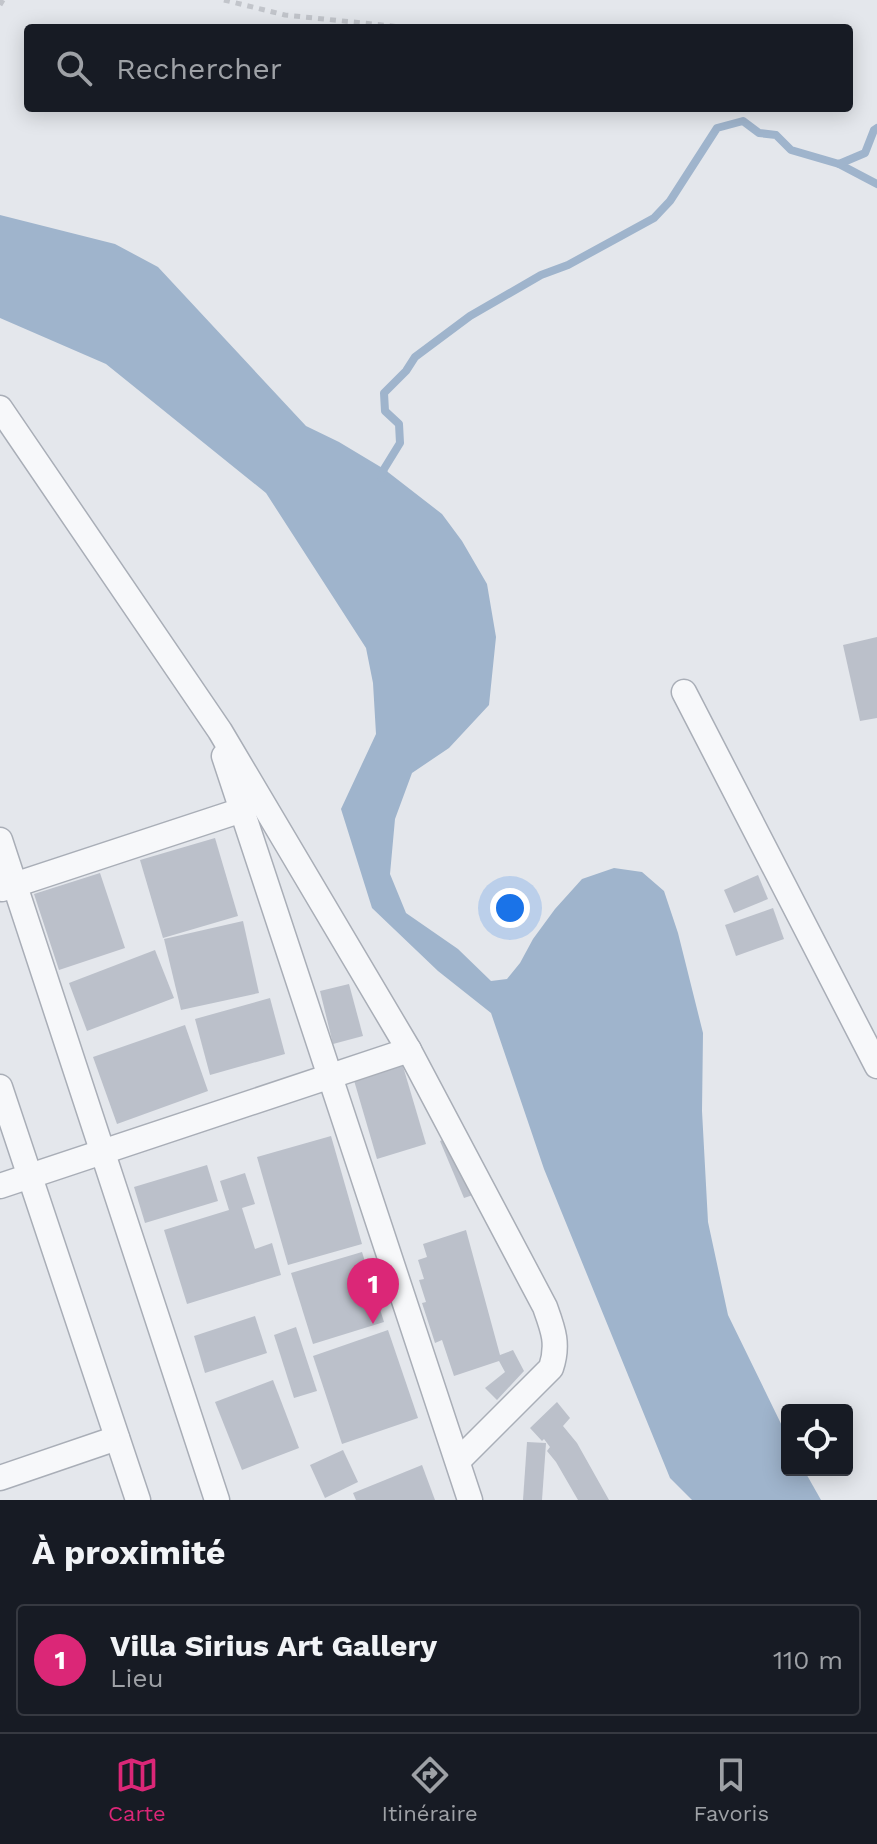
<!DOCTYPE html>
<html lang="fr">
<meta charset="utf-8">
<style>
:root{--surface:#171b24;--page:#242831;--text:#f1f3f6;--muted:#9ea1a6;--line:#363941;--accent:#db2777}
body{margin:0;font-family:"Work Sans",sans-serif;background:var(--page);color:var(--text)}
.controls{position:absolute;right:24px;bottom:24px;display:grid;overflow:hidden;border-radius:8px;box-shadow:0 4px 20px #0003}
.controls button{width:72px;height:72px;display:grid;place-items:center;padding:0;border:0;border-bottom:2px solid var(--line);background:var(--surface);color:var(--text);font:40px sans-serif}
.you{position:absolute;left:510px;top:908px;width:28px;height:28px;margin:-20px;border:6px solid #fff;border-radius:50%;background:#1a73e8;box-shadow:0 0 0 12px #1a73e833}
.badge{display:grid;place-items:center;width:52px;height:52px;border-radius:50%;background:var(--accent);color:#fff;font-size:26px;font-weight:700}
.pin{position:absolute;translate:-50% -66px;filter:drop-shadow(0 2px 4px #0008)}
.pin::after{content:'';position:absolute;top:42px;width:28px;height:24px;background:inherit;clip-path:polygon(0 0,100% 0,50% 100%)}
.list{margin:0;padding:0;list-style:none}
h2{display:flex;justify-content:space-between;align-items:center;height:104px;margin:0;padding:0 32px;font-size:34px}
h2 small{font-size:26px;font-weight:400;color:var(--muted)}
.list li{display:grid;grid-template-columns:52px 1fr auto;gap:24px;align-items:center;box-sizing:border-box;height:112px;margin:0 16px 16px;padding:0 16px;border:2px solid var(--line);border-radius:8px}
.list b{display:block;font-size:30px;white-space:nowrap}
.list p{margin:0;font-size:26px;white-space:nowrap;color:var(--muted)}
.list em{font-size:26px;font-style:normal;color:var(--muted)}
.icon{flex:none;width:44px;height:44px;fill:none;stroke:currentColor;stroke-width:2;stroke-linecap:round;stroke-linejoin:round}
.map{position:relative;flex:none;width:877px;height:1500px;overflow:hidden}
.search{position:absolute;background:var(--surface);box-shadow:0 4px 20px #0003;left:24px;right:24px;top:24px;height:88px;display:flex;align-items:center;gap:20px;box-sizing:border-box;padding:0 28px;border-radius:8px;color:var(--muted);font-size:30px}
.sheet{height:232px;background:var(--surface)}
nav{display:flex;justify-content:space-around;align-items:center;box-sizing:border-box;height:112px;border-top:2px solid var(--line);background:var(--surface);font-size:22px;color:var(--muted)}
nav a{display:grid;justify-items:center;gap:4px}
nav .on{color:var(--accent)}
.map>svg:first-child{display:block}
.water{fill:#9fb4cc}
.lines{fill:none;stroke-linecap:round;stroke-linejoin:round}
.stream{stroke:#9fb4cc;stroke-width:8}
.building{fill:#bbc0ca}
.minor-casing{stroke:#a9aeb7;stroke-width:27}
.path{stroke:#c2c5cb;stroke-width:5;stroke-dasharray:6 6;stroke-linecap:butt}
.minor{stroke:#f7f8fa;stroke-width:24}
</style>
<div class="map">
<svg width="877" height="1500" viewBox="0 0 877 1500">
<rect width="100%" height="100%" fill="#e4e7ec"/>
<!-- water -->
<polygon class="water" points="0,215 115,244 158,267 306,426 339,442 384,469 442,514 462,541 487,584 496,637 489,705 449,748 412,773 395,819 390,874 406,913 458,949 491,981 507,979 520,963 533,939 555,909 582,879 614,868 642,872 664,891 678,933 703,1033 702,1111 708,1222 728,1315 787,1436 787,1470 804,1470 821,1500 692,1500 670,1478 544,1169 491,1013 438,971 372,908 341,809 376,734 373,683 366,648 266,493 106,364 0,318"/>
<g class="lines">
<!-- stream -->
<g class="stream">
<polyline points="839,164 877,184"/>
<polyline points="382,478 384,469 400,443 399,424 385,411 384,393 406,371 415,357 470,316 541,275 568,265 654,218 670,201 717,128 743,121 759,133 776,135 791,150 839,164 865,153 874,130 877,128"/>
</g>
</g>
<!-- building -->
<g class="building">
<polygon points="877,637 877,718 860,721 843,645"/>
<polygon points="215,838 238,916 163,938 140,860"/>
<polygon points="100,873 125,948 59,970 34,894"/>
<polygon points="758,875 768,899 734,913 724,890"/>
<polygon points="773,908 784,939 736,956 725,925"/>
<polygon points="243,921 259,993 181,1010 164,939"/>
<polygon points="155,950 174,998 87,1031 69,983"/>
<polygon points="349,984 363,1036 333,1044 320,991"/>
<polygon points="270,998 285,1054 210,1075 195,1019"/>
<polygon points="185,1025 208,1091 117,1124 93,1057"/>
<polygon points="402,1063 426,1144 377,1159 353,1077"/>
<polygon points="331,1136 362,1244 288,1265 257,1157"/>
<polygon points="452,1136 476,1194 464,1198 440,1141"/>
<polygon points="207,1165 218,1201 145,1223 134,1187"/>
<polygon points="245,1173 255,1204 242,1208 255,1249 272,1243 281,1275 187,1304 164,1230 229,1210 220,1181"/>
<polygon points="466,1230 500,1355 513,1350 524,1371 497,1400 485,1388 505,1372 499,1361 454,1376 442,1340 435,1343 422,1303 426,1302 419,1280 424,1279 418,1260 427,1257 423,1244"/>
<polygon points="362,1252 384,1322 313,1344 291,1273"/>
<polygon points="255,1316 267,1353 205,1373 194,1336"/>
<polygon points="296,1327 317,1391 294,1398 274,1335"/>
<polygon points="388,1330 418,1418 342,1444 313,1356"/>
<polygon points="273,1380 299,1448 242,1470 215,1402"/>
<polygon points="557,1402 570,1418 563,1426 577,1443 609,1500 578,1500 556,1462 547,1451 550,1447 544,1439 542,1441 530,1428"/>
<polygon points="527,1442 546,1443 542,1500 523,1500"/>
<polygon points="343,1450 358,1482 325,1498 310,1465"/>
<polygon points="422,1465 435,1500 356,1500 353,1493"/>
</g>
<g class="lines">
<defs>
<g id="minor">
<path d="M0,408L220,731L409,1050L545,1307C553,1329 559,1344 551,1368L458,1461"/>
<polyline points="684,692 877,1066"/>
<polyline points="224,756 470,1500"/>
<polyline points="0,840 217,1500"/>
<polyline points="2,889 242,810"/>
<polyline points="0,1087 138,1500"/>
<polyline points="0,1186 409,1050"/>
<polyline points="0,1478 117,1438"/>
</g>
</defs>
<!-- minor casing -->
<use href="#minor" class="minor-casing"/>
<!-- path -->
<g class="path">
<polyline points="224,0 285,15 411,28"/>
<polyline points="0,5 3,0"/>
</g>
<!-- minor -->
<use href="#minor" class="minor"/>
</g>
</svg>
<div class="controls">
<button><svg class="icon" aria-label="locate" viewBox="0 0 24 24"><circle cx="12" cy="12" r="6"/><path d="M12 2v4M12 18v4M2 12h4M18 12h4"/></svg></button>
</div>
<div class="you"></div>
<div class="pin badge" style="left:373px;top:1324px">1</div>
<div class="search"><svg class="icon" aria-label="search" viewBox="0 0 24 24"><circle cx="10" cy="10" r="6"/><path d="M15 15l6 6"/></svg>Rechercher</div>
</div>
<section class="sheet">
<h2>À proximité<small></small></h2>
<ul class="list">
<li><span class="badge">1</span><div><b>Villa Sirius Art Gallery</b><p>Lieu</p></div><em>110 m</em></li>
</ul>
</section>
<nav>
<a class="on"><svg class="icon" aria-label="map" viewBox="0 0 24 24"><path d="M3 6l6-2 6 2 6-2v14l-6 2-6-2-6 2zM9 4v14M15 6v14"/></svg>Carte</a>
<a><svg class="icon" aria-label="directions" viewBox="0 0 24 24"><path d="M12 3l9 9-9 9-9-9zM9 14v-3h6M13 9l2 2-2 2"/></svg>Itinéraire</a>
<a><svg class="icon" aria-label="saved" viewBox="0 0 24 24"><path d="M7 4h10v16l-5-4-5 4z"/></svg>Favoris</a>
</nav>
